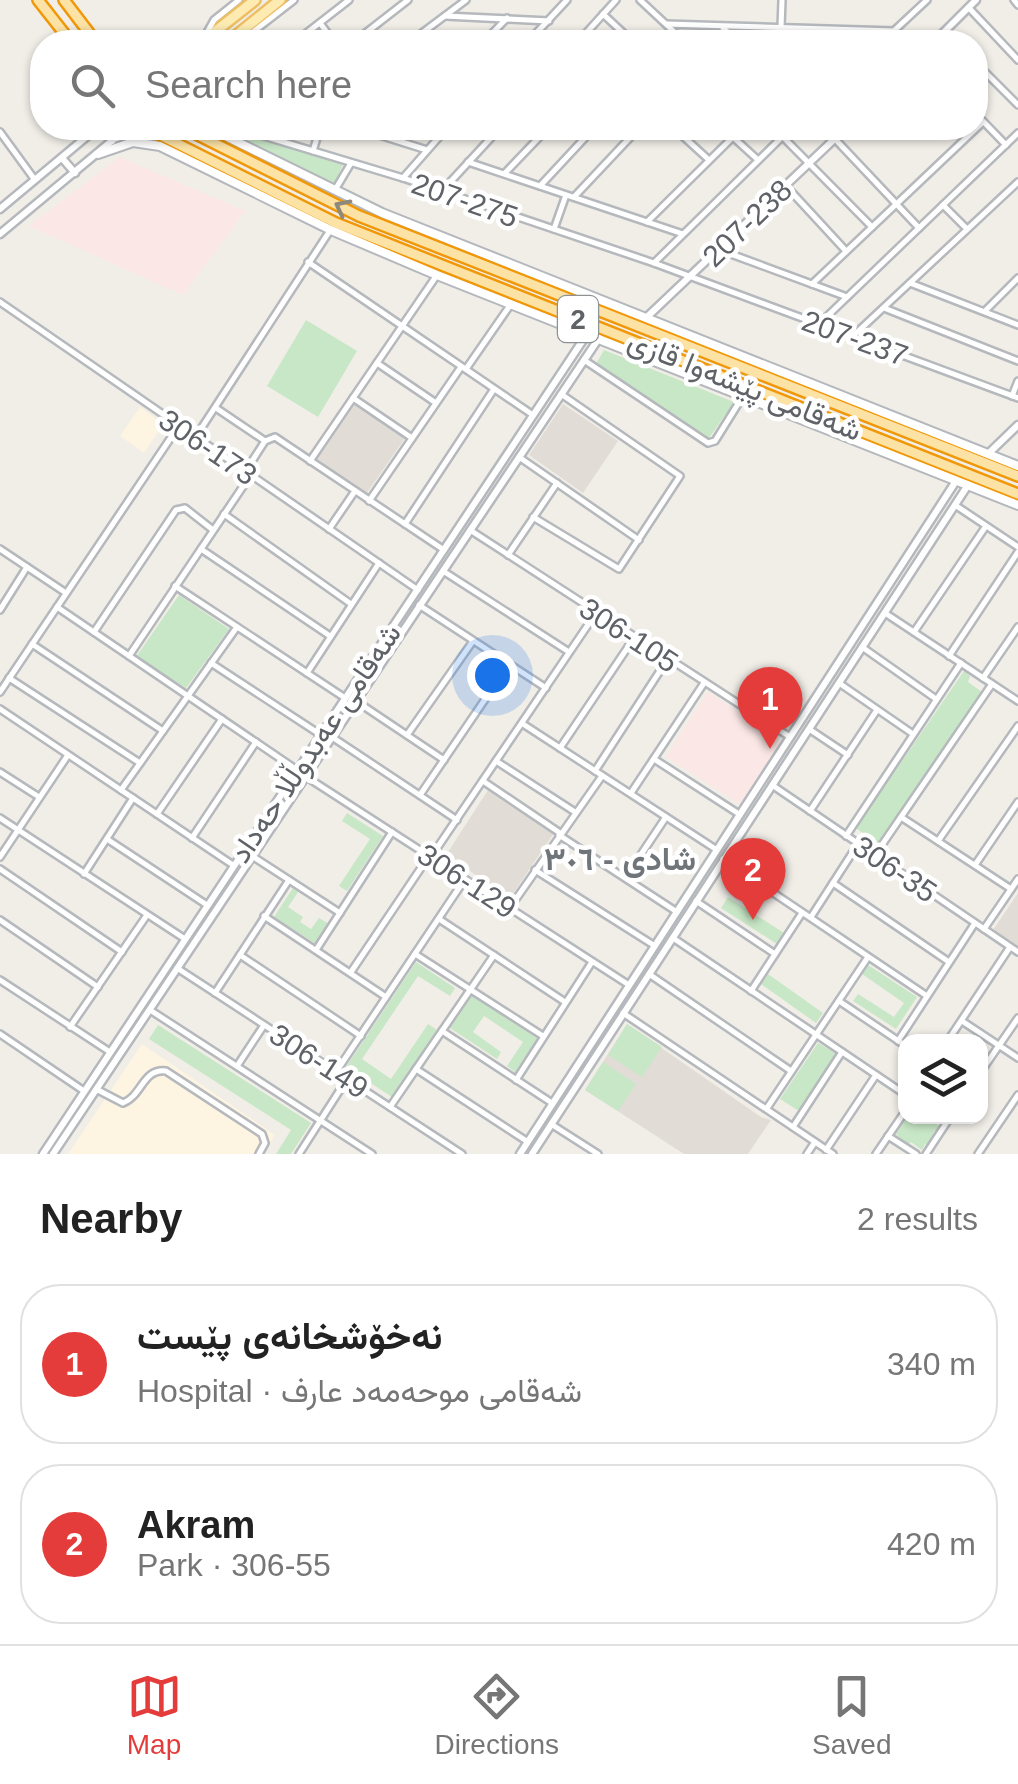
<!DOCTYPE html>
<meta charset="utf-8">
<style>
:root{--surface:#fff;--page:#f2f2f2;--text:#222;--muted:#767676;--line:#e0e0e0;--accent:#e43c3a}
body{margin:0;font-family:Arial,Vazirmatn,sans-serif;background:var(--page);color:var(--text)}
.controls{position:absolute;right:30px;bottom:30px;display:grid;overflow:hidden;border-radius:20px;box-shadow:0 2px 8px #0004}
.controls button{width:90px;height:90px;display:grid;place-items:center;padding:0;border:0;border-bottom:2px solid var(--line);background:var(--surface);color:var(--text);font:50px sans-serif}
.you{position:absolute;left:492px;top:675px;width:35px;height:35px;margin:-25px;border:8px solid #fff;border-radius:50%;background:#1a73e8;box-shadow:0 0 0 15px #1a73e833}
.badge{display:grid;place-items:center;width:65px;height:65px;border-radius:50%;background:var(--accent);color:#fff;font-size:32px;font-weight:700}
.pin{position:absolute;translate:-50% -82px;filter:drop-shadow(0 2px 5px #0008)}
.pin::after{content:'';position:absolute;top:52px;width:35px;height:30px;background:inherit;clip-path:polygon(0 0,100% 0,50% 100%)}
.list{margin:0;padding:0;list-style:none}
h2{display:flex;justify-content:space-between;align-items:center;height:130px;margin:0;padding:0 40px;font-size:42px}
h2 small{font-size:32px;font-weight:400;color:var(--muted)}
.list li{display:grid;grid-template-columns:65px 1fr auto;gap:30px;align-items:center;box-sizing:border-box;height:160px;margin:0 20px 20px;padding:0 20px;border:2px solid var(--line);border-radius:40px}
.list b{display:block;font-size:38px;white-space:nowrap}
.list p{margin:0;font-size:32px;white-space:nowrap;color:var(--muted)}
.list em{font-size:32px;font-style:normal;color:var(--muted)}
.icon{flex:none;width:55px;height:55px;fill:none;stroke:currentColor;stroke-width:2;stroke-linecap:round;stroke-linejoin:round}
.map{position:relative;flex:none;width:1018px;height:1154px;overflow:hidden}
.search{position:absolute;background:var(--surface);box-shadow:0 2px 8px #0004;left:30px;right:30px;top:30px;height:110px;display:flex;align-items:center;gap:25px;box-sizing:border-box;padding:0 35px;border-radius:40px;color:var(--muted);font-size:38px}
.sheet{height:490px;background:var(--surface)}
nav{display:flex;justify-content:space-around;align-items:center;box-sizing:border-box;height:140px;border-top:2px solid var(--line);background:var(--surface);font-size:28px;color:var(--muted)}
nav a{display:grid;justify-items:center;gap:5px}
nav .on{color:var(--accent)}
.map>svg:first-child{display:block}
.commercial{fill:#fdf4e1}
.education{fill:#e1ddd6}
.medical{fill:#fbe7e6}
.green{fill:#c8e7c6}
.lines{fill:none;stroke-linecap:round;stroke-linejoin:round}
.minor-casing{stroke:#b5b8bc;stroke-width:10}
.tertiary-casing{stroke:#b5b8bc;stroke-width:11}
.secondary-casing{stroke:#b4b7bc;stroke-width:12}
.primary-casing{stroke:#edbe64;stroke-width:14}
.trunk-casing{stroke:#f19808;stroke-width:14}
.minor{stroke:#fff;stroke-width:5}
.tertiary{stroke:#fff;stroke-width:6}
.secondary{stroke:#fff;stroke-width:8}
.primary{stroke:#fdebb1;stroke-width:9}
.trunk{stroke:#fce2a4;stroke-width:9}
.oneway{stroke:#8e897a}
.labels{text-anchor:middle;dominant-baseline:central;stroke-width:9;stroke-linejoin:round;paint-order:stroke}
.shield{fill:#fff;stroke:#8f9295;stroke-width:2.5}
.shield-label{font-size:28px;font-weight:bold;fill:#5f6368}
.street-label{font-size:30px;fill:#5f6368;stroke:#fff}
.neighbourhood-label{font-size:32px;font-weight:bold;fill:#70757a;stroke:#fff}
</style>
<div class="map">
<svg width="1018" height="1154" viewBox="0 0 1018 1154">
<rect width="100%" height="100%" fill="#f1eee8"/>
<!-- commercial -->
<g class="commercial">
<polygon points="140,407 164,424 144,453 120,436"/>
<polygon points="142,1044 275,1135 263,1154 68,1154"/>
</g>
<!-- education -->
<g class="education">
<polygon points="355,404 405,438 367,493 316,460"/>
<polygon points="563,404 618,441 583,493 529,455"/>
<polygon points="488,790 554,833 510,898 446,855"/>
<polygon points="1018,893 1018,947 993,930"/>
<polygon points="627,1024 761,1117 771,1120 748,1154 684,1154 585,1090"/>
</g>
<!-- medical -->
<g class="medical">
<polygon points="120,157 245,211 183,295 29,226"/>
<polygon points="708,692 783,742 742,805 666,757"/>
</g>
<!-- green -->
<g class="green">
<polygon points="223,129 343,164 334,185"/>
<polygon points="306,320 357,351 318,417 267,386"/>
<polygon points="604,350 734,402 709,438 596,364"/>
<polygon points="179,595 229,629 186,688 136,657"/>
<polygon points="964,671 970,676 968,682 982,692 879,845 856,828"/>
<polygon points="347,813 383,836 347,891 339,886 370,839 342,821"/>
<polygon points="293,888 298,892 288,907 303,917 300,922 311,929 319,918 329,924 316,944 274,917"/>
<polygon points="728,897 784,933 777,944 721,908"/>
<polygon points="416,962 455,988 450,996 418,976 362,1059 391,1079 428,1024 437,1030 392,1097 346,1067"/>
<polygon points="868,965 917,997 896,1029 853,1001 858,994 894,1017 904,1003 862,974"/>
<polygon points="768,974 823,1013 816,1023 761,984"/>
<polygon points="472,995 538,1039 515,1072 507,1066 523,1042 484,1016 473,1032 501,1052 497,1059 450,1028"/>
<polygon points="627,1024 662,1047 642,1077 608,1055"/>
<polygon points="158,1025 311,1123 291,1154 276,1154 291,1130 149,1039"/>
<polygon points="818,1043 838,1055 799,1111 780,1099"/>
<polygon points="603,1062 636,1084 618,1111 585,1090"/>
<polygon points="906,1117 926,1117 942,1128 938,1132 934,1131 928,1146 925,1144 922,1150 911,1142 908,1145 896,1134"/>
</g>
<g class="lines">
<defs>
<g id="minor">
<polyline points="640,0 685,42"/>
<polyline points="1014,0 1018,5"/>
<polyline points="969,8 1018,60"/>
<polyline points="603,14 633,42"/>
<polyline points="445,16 549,21"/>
<polyline points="320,23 334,42"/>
<polyline points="666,24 894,31"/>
<polyline points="781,27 782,0"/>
<polyline points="723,28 739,42"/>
<polyline points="366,33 374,42"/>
<polyline points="944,33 954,42"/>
<polyline points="204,38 214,20 239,0"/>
<polyline points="240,42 294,0"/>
<polyline points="295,42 349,0"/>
<polyline points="354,42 408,0"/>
<polyline points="410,42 466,0"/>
<polyline points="484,42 507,18"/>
<polyline points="528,42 567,0"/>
<polyline points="578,42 616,0"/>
<polyline points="833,42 847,30"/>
<polyline points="882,42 927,0"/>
<polyline points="976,63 1018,105"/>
<polyline points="976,114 1006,145"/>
<polyline points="237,128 403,178 654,263 1018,398"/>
<polyline points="357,128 427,150"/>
<polyline points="674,128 709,160"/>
<polyline points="723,128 757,159"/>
<polyline points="774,128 872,227"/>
<polyline points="831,128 838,134"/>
<polyline points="0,132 35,180"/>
<polyline points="835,139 919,228"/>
<polyline points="313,151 320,128"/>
<polyline points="468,162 683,234"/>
<polyline points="505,173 548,128"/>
<polyline points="403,178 447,128"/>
<polyline points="540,186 594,128"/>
<polyline points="786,186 846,251"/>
<polyline points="335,190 351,163"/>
<polyline points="441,192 500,128"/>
<polyline points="574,197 639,128"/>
<polyline points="943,205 967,229"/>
<polyline points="647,222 733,137"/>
<polyline points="554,229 566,195"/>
<polyline points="720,250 847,297"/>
<polyline points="308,262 533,415"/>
<polyline points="654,263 783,136"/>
<polyline points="910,283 1018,325"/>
<polyline points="812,284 983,122"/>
<polyline points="0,302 418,590"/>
<polyline points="884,308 1018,361"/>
<polyline points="985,311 1018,278"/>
<polyline points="818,325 1018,133"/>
<polyline points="852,337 1018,182"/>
<polyline points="584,360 708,443 715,441 743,396"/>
<polyline points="377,363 436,403"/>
<polyline points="466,369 511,304"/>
<polyline points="1012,396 1018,381"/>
<polyline points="353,398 412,438"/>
<polyline points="216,408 265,441"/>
<polyline points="195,438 331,229"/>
<polyline points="519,457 639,540"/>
<polyline points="310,461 437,275"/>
<polyline points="245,472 265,441 275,437 444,550"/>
<polyline points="369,501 461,367"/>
<polyline points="955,505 1018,547"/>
<polyline points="224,514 351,604"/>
<polyline points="533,517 619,569 680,476 561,394"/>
<polyline points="405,524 494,389"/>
<polyline points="329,529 355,491"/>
<polyline points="470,530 790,737"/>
<polyline points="0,549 66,593"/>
<polyline points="201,549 330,636"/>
<polyline points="508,555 557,483"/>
<polyline points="443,571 569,652"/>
<polyline points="175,586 345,698"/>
<polyline points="419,605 546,688"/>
<polyline points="57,607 297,770"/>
<polyline points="0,610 27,567"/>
<polyline points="885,613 1018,701"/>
<polyline points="94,632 176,510 185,508 213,530"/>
<polyline points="914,632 986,526"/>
<polyline points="32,644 163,731"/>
<polyline points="862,647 936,699"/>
<polyline points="129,656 250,476"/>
<polyline points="949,656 1018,552"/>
<polyline points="211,663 321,735"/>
<polyline points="307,673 379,563"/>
<polyline points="9,678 140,763"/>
<polyline points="983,678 1018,627"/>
<polyline points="839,683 913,734"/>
<polyline points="0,692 178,427"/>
<polyline points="356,701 444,760"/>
<polyline points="0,709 233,865"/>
<polyline points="523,724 717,850"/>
<polyline points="809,729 848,755"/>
<polyline points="407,735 473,641"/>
<polyline points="332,737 457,820"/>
<polyline points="560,748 634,638"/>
<polyline points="654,759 739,814"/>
<polyline points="496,761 575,812"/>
<polyline points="595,771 667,660"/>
<polyline points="0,772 39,797"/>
<polyline points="305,776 629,985"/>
<polyline points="483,781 560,833"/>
<polyline points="772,785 1018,952"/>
<polyline points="121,790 237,627"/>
<polyline points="631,793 704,683"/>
<polyline points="420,795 509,664"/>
<polyline points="810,811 877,710"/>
<polyline points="157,814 222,719"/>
<polyline points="901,817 1011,889"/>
<polyline points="0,818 185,939"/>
<polyline points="559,835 677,912"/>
<polyline points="846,836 961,663"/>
<polyline points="192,838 256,742"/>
<polyline points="107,839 207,905"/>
<polyline points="938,841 1018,726"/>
<polyline points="875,855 992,684"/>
<polyline points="252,856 340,913"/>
<polyline points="0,857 68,755"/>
<polyline points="431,857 596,613"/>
<polyline points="723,859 927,996"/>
<polyline points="975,865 1018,802"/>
<polyline points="0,869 122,952"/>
<polyline points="535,870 655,946"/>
<polyline points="84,874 133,798"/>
<polyline points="626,877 666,817"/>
<polyline points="833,883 949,962"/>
<polyline points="696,901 775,954"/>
<polyline points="509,909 602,776"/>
<polyline points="264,916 386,997"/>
<polyline points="811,917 858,844"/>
<polyline points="439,919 565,1002"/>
<polyline points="0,920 98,987"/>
<polyline points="984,929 1018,879"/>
<polyline points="673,938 906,1095"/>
<polyline points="316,950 392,832"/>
<polyline points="415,954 543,1036"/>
<polyline points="240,955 361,1036"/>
<polyline points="177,968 462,1154"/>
<polyline points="351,972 429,856"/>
<polyline points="649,974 791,1071"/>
<polyline points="0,980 110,1052"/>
<polyline points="751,991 802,913"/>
<polyline points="215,993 289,880"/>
<polyline points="839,1001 906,1046"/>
<polyline points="150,1010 372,1154"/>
<polyline points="623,1013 833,1154"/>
<polyline points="962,1021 1018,1058"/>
<polyline points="70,1027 147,915"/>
<polyline points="442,1031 552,1103"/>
<polyline points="0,1034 84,1091"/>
<polyline points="898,1041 975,923"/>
<polyline points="947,1042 1010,947"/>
<polyline points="237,1066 264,1025"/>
<polyline points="416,1069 528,1142"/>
<polyline points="336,1072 465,879"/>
<polyline points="980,1073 1018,1018"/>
<polyline points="516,1080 592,962"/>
<path d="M96,1089L123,1103C142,1096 143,1068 166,1071L262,1134L265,1143L259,1154"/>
<polyline points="390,1107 494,955"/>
<polyline points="767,1108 868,957"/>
<polyline points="551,1124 598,1154"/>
<polyline points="793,1127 842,1052"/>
<polyline points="888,1136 916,1154"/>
<polyline points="826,1150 876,1075"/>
<polyline points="299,1154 347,1079"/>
<polyline points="807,1154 815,1142"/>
<polyline points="876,1154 906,1110"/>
<polyline points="926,1154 951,1116"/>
<polyline points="978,1154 1018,1095"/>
</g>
<g id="tertiary">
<polyline points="934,42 976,0"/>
<polyline points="109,128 113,134 112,141"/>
<polyline points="62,158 75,173"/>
<polyline points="0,209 97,128"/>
<polyline points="0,234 114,139 129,134 154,134"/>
<polyline points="647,317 846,128"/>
<polyline points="988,454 1018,425"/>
<polyline points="43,1154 587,334"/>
<polyline points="53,1154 599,338"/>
<polyline points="520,1154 956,481"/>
<polyline points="532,1154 968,485"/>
</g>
<g id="secondary">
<polyline points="209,128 382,213 1018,466"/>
<polyline points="98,154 133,142 160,146 331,230 437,275 1018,505"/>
</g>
<g id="primary">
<polyline points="202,42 255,0"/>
<polyline points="228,42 280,0"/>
</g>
<g id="trunk">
<polyline points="38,0 71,42"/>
<polyline points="64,0 96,42"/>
<polyline points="146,128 336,223 1018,494"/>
<polyline points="184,128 359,216 1018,476"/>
</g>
</defs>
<!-- minor casing -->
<use href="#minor" class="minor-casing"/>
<!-- tertiary casing -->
<use href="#tertiary" class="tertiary-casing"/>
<!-- secondary casing -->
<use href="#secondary" class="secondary-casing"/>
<!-- primary casing -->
<use href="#primary" class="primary-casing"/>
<!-- trunk casing -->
<use href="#trunk" class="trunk-casing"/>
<!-- minor -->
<use href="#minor" class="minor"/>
<!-- tertiary -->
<use href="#tertiary" class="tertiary"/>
<!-- secondary -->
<use href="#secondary" class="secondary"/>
<!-- primary -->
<use href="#primary" class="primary"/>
<!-- trunk -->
<use href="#trunk" class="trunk"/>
</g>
<!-- one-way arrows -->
<defs><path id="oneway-chevron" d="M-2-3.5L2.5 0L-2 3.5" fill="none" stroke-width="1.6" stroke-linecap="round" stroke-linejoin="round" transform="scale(2.5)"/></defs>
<use class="oneway" href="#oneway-chevron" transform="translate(342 207) rotate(-153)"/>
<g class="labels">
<!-- shield labels -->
<rect class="shield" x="558" y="296" width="40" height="46" rx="8"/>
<g class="shield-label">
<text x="578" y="319">2</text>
</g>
<!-- street labels -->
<g class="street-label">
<text transform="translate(465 200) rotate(19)">207-275</text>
<text transform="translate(747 223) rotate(-44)">207-238</text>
<text transform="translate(855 338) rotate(20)">207-237</text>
<text transform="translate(745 385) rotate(22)">شەقامی پێشەوا قازی</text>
<text transform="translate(208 447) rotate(34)">306-173</text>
<text transform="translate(629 635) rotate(33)">306-105</text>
<text transform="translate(315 743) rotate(-56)">شەقامی عەبدوڵڵا حەداد</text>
<text transform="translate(895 869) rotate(34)">306-35</text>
<text transform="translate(467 881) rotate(33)">306-129</text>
<text transform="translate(319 1061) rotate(33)">306-149</text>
</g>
<!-- neighbourhood labels -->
<g class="neighbourhood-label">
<text x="620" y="859">شادی - ٣٠٦</text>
</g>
</g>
</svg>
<div class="controls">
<button><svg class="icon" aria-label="layers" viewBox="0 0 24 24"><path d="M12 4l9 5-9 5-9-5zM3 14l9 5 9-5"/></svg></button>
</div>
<div class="you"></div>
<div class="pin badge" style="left:770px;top:749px">1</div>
<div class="pin badge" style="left:753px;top:920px">2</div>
<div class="search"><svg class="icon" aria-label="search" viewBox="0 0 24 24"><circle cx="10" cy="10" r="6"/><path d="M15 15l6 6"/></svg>Search here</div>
</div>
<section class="sheet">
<h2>Nearby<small>2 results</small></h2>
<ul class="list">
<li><span class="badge">1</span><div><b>نەخۆشخانەی پێست</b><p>Hospital · شەقامی موحەمەد عارف</p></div><em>340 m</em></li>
<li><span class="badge">2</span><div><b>Akram</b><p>Park · 306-55</p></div><em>420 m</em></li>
</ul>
</section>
<nav>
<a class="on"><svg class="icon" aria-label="map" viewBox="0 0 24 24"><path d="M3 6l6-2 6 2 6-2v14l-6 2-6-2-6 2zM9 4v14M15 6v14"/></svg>Map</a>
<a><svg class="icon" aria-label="directions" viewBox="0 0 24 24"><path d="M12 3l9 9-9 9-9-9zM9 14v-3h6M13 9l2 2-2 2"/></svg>Directions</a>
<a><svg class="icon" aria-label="saved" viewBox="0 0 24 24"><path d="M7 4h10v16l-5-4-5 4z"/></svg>Saved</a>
</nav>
